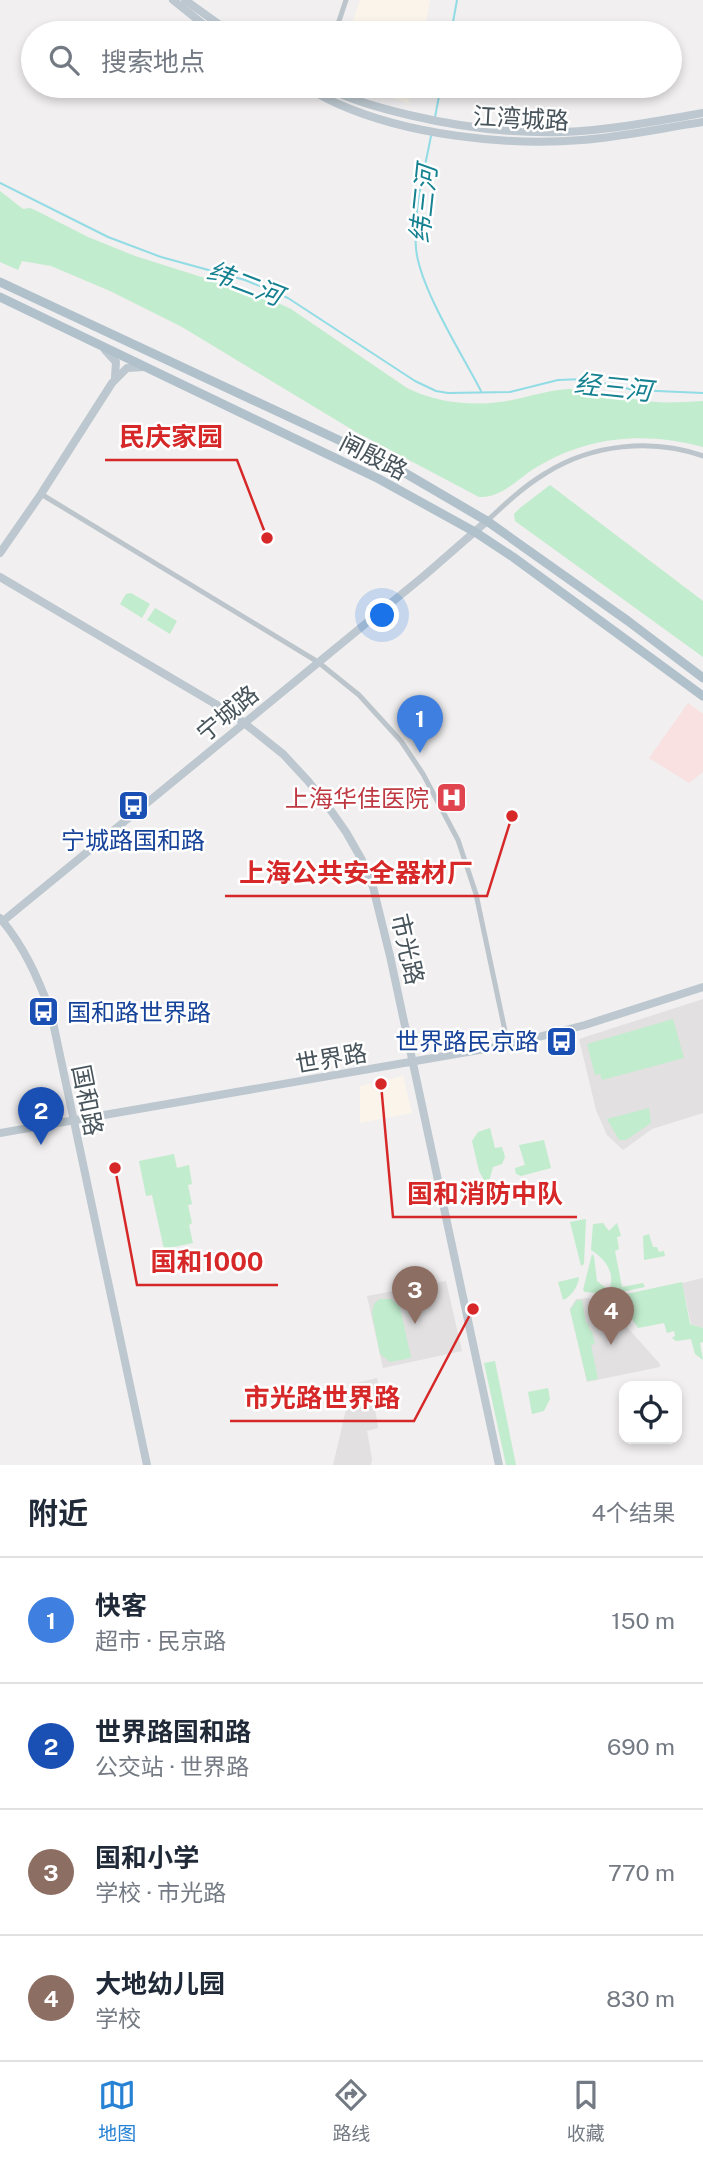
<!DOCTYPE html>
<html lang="zh">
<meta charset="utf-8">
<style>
:root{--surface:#fff;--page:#f2f2f3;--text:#1f2937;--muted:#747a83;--line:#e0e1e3;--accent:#2782d4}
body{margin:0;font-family:"Public Sans","Noto Sans SC",sans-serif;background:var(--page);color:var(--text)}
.controls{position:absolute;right:21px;bottom:21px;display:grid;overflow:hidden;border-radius:14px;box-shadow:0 4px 10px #0003}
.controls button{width:63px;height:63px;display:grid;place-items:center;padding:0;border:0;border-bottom:2px solid var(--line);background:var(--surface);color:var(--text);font:35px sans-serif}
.you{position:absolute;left:383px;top:616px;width:24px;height:24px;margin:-18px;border:5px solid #fff;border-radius:50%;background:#1a73e8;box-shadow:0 0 0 10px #1a73e833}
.badge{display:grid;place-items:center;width:46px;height:46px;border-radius:50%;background:var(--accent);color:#fff;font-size:23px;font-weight:700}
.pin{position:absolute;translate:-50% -58px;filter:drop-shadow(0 2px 4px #0008)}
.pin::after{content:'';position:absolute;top:37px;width:24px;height:21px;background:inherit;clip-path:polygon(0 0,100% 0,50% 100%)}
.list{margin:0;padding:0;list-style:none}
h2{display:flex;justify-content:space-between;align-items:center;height:91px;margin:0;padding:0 28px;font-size:30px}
h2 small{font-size:23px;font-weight:400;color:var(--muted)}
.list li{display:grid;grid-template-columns:46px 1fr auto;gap:21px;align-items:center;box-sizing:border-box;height:126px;padding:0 28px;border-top:2px solid var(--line)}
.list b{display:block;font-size:26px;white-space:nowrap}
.list p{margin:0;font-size:23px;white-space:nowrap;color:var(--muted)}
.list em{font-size:23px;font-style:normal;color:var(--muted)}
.icon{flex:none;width:38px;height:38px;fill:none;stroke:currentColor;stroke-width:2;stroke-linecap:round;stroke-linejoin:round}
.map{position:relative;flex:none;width:703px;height:1465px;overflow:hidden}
.search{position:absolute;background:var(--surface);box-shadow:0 4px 10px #0003;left:21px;right:21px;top:21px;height:77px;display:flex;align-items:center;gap:18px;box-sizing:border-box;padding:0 24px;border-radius:38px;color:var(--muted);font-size:26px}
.sheet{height:595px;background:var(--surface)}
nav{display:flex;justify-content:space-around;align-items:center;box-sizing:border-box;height:98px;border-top:2px solid var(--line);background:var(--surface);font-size:19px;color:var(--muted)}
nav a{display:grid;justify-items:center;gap:4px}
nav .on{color:var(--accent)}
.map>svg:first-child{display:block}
.commercial{fill:#fbf4ea}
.education{fill:#e2e0e0}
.medical{fill:#f9e1e1}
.green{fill:#c1eccd}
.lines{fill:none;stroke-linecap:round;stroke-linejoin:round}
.stream{stroke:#91dce5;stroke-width:2}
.street{stroke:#bcc5cb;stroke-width:5}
.secondary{stroke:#bcc7cf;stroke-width:8}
.primary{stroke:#b1c1cc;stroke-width:9}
.labels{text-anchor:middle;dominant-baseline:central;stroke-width:5;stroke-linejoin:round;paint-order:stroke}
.street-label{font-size:24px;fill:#48545b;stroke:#fff}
.health-label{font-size:24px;fill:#be3a42;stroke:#fff;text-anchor:end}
.transit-label{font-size:24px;fill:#164399;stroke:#fff}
.water-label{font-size:26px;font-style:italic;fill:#168291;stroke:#fff}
.leader{fill:none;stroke:#d62828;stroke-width:2.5}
.callout-dot{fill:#d62828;stroke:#fff;stroke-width:2.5}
.callout-label{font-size:26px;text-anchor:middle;font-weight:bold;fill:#d62828;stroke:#fff;stroke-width:5;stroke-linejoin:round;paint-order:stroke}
</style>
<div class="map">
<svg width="703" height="1465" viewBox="0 0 703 1465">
<rect width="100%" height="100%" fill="#f1efef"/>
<!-- commercial -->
<g class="commercial">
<polygon points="360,0 430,0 424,33 349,33"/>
<polygon points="355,86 413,86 408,103"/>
<polygon points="403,1076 412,1113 360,1123 360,1086"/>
</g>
<!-- education -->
<g class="education">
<polygon points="703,999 703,1113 652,1129 623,1150 607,1135 596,1110 579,1039"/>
<polygon points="703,1278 703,1328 691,1324 682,1283"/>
<polygon points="446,1281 462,1351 383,1368 367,1296"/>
<polygon points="588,1298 609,1307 660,1364 660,1367 587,1382 570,1309 576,1299"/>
<polygon points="377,1378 382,1400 374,1401 378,1428 367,1431 372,1459 371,1465 333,1465 352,1384"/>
</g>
<!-- medical -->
<polygon class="medical" points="688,703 703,714 703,772 689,783 649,758"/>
<!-- green -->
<g class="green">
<path d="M0,191L23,209L30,208L37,211L88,237L135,256L265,297L291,309L407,388C439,404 477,407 512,400C531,396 550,390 570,389C593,389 616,396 639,400C660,404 681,402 703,401V447C645,431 587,436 535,468C516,480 502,498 479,497L356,432L182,327L110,291L51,266L22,261L18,270L0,262Z"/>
<polygon points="550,485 703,601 703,657 515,521 514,514 520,508"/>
<polygon points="131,593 150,604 142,618 120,604 126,594"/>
<polygon points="155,608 177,621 170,634 147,620"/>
<polygon points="673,1019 684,1058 602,1080 600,1074 595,1075 587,1044"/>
<polygon points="649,1108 651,1123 626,1140 619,1140 607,1119"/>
<polygon points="490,1128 495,1148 502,1147 505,1157 502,1164 493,1167 489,1181 485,1182 479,1171 472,1141 478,1132"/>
<polygon points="544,1140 551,1168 521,1176 516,1174 515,1168 525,1165 519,1145"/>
<polygon points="174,1154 177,1168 189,1165 192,1184 188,1185 192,1204 188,1205 192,1223 189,1225 193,1243 164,1249 152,1195 146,1196 139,1161"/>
<polygon points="586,1219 584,1264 581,1266 570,1222"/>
<path d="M603,1223L609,1231L617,1223L621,1236L617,1237L619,1249L615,1251L622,1287L643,1283L645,1287L612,1294C607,1283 610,1293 611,1283C613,1268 602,1257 591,1250L593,1224Z"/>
<polygon points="649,1234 653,1247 657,1247 659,1252 664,1251 665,1256 644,1260 643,1236"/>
<polygon points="592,1254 594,1256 597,1281 607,1289 608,1294 585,1292 583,1290"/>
<path d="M579,1277C579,1285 571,1297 563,1300L558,1282Z"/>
<polygon points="682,1282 690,1324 703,1328 703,1342 700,1343 703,1360 695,1354 691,1339 676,1341 672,1338 675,1336 674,1331 667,1333 664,1323 638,1328 617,1296"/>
<polygon points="380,1299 391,1299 400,1307 411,1358 390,1362 380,1354 372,1314 374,1304"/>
<polygon points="577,1300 582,1300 586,1323 588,1323 590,1331 592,1331 595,1344 591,1345 598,1379 587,1381 570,1310"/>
<polygon points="495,1361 516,1465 506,1465 484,1363"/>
<polygon points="548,1388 550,1399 544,1411 532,1414 528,1392"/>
</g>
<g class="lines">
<!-- stream -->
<g class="stream">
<polyline points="451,33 457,0"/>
<polyline points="435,117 441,86"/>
<path d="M431,136C424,173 413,211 416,248C419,287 462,354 481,391"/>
<polyline points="0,183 108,237 161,257 245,280 288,298 415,381 436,391 448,393 510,392 558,380 584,379 634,390 703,393"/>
</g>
<!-- street -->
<g class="street">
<polyline points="335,33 346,0"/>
<polyline points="41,494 318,662 359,695 401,741 423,774 458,840 476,894 508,1045"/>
<path d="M487,521C505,504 524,486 546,473C592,444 652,438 703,456"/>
</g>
<!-- secondary -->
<g class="secondary">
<polyline points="173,0 214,33"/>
<polyline points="185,0 231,33"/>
<path d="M303,86C314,91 324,98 336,103C407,135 504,146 582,140C622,137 663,128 703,122"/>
<path d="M323,86C350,100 380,108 409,115C460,127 512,134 564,132C611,130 657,121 703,113"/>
<polyline points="105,350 116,362 115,377"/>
<polyline points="0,553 41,494 112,383 127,368 144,367"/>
<polyline points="0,577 234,715 283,754 308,781 327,805 346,832 362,860 373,887 390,956 499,1465"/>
<path d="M0,918C24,946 38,978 51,1013L147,1465"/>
<polyline points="3,921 425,575 487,521"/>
<polyline points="0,1133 508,1045 585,1025 703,987"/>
</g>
<!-- primary -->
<g class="primary">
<polyline points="0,282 388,463 487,521 628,621 703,678"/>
<polyline points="0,297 379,479 475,532 513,557 703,696"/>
</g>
</g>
<!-- icons -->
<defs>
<symbol id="hospital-square" viewBox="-11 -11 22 22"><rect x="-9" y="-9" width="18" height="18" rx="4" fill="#e0444e" stroke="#fff"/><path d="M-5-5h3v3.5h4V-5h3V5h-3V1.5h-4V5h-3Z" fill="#fff"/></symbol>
<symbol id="bus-square" viewBox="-11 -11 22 22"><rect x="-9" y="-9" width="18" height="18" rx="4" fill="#1a4fb4" stroke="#fff"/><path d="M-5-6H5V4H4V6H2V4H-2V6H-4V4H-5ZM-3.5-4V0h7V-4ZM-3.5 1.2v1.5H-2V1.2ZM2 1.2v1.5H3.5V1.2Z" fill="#fff"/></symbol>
</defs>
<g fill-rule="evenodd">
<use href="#hospital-square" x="434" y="780" width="35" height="35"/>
<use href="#bus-square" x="116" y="788" width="35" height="35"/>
<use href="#bus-square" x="26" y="994" width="35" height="35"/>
<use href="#bus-square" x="544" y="1024" width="35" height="35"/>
</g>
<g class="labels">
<!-- street labels -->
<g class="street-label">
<text transform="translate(521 118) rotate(3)">江湾城路</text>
<text transform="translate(374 456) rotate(27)">闸殷路</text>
<text transform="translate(227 713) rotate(-40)">宁城路</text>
<text transform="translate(408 949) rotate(77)">市光路</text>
<text transform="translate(331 1058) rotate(-10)">世界路</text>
<text transform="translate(88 1100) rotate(79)">国和路</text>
</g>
<!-- health labels -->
<g class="health-label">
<text x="429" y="798">上海华佳医院</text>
</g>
<!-- transit labels -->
<g class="transit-label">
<text x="133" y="840">宁城路国和路</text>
<text x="67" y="1012" text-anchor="start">国和路世界路</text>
<text x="539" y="1041" text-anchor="end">世界路民京路</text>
</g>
<!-- water labels -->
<g class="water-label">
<text transform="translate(423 204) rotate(-84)">纬三河</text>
<text transform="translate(245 283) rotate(21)">纬二河</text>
<text transform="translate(613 387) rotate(6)">经三河</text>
</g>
</g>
<!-- callouts -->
<path class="leader" d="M267 538L237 460H105M512 816L487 896H225M381 1084L393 1217H577M115 1168L137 1285H278M473 1309L414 1421H230"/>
<g class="callout-dot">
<circle cx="267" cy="538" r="7"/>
<circle cx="512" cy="816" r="7"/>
<circle cx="381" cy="1084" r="7"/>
<circle cx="115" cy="1168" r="7"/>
<circle cx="473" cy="1309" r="7"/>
</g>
<g class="callout-label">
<text x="171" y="446">民庆家园</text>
<text x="356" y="882">上海公共安全器材厂</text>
<text x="485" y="1203">国和消防中队</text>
<text x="207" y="1271">国和1000</text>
<text x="322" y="1407">市光路世界路</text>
</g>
</svg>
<div class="controls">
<button><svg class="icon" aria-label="locate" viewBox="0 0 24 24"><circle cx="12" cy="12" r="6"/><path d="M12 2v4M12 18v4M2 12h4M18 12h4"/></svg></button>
</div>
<div class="you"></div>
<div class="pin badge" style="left:420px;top:753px;background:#3f7fe0">1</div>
<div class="pin badge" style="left:41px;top:1145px;background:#1a4fb4">2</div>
<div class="pin badge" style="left:415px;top:1324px;background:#8d6e63">3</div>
<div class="pin badge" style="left:611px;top:1345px;background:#8d6e63">4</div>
<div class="search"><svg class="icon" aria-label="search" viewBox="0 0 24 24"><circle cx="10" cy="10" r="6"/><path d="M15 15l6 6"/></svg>搜索地点</div>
</div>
<section class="sheet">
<h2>附近<small>4个结果</small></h2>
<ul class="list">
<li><span class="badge" style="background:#3f7fe0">1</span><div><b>快客</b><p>超市 · 民京路</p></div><em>150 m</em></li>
<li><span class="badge" style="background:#1a4fb4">2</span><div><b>世界路国和路</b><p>公交站 · 世界路</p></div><em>690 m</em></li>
<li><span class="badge" style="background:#8d6e63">3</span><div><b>国和小学</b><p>学校 · 市光路</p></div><em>770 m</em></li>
<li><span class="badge" style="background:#8d6e63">4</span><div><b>大地幼儿园</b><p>学校</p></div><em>830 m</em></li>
</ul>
</section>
<nav>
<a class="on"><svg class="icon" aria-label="map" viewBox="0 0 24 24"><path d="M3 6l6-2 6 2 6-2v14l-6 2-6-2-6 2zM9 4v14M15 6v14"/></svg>地图</a>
<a><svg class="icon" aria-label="directions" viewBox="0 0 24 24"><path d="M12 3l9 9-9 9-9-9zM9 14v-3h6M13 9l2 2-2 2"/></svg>路线</a>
<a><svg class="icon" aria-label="saved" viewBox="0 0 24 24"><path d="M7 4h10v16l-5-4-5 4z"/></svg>收藏</a>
</nav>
